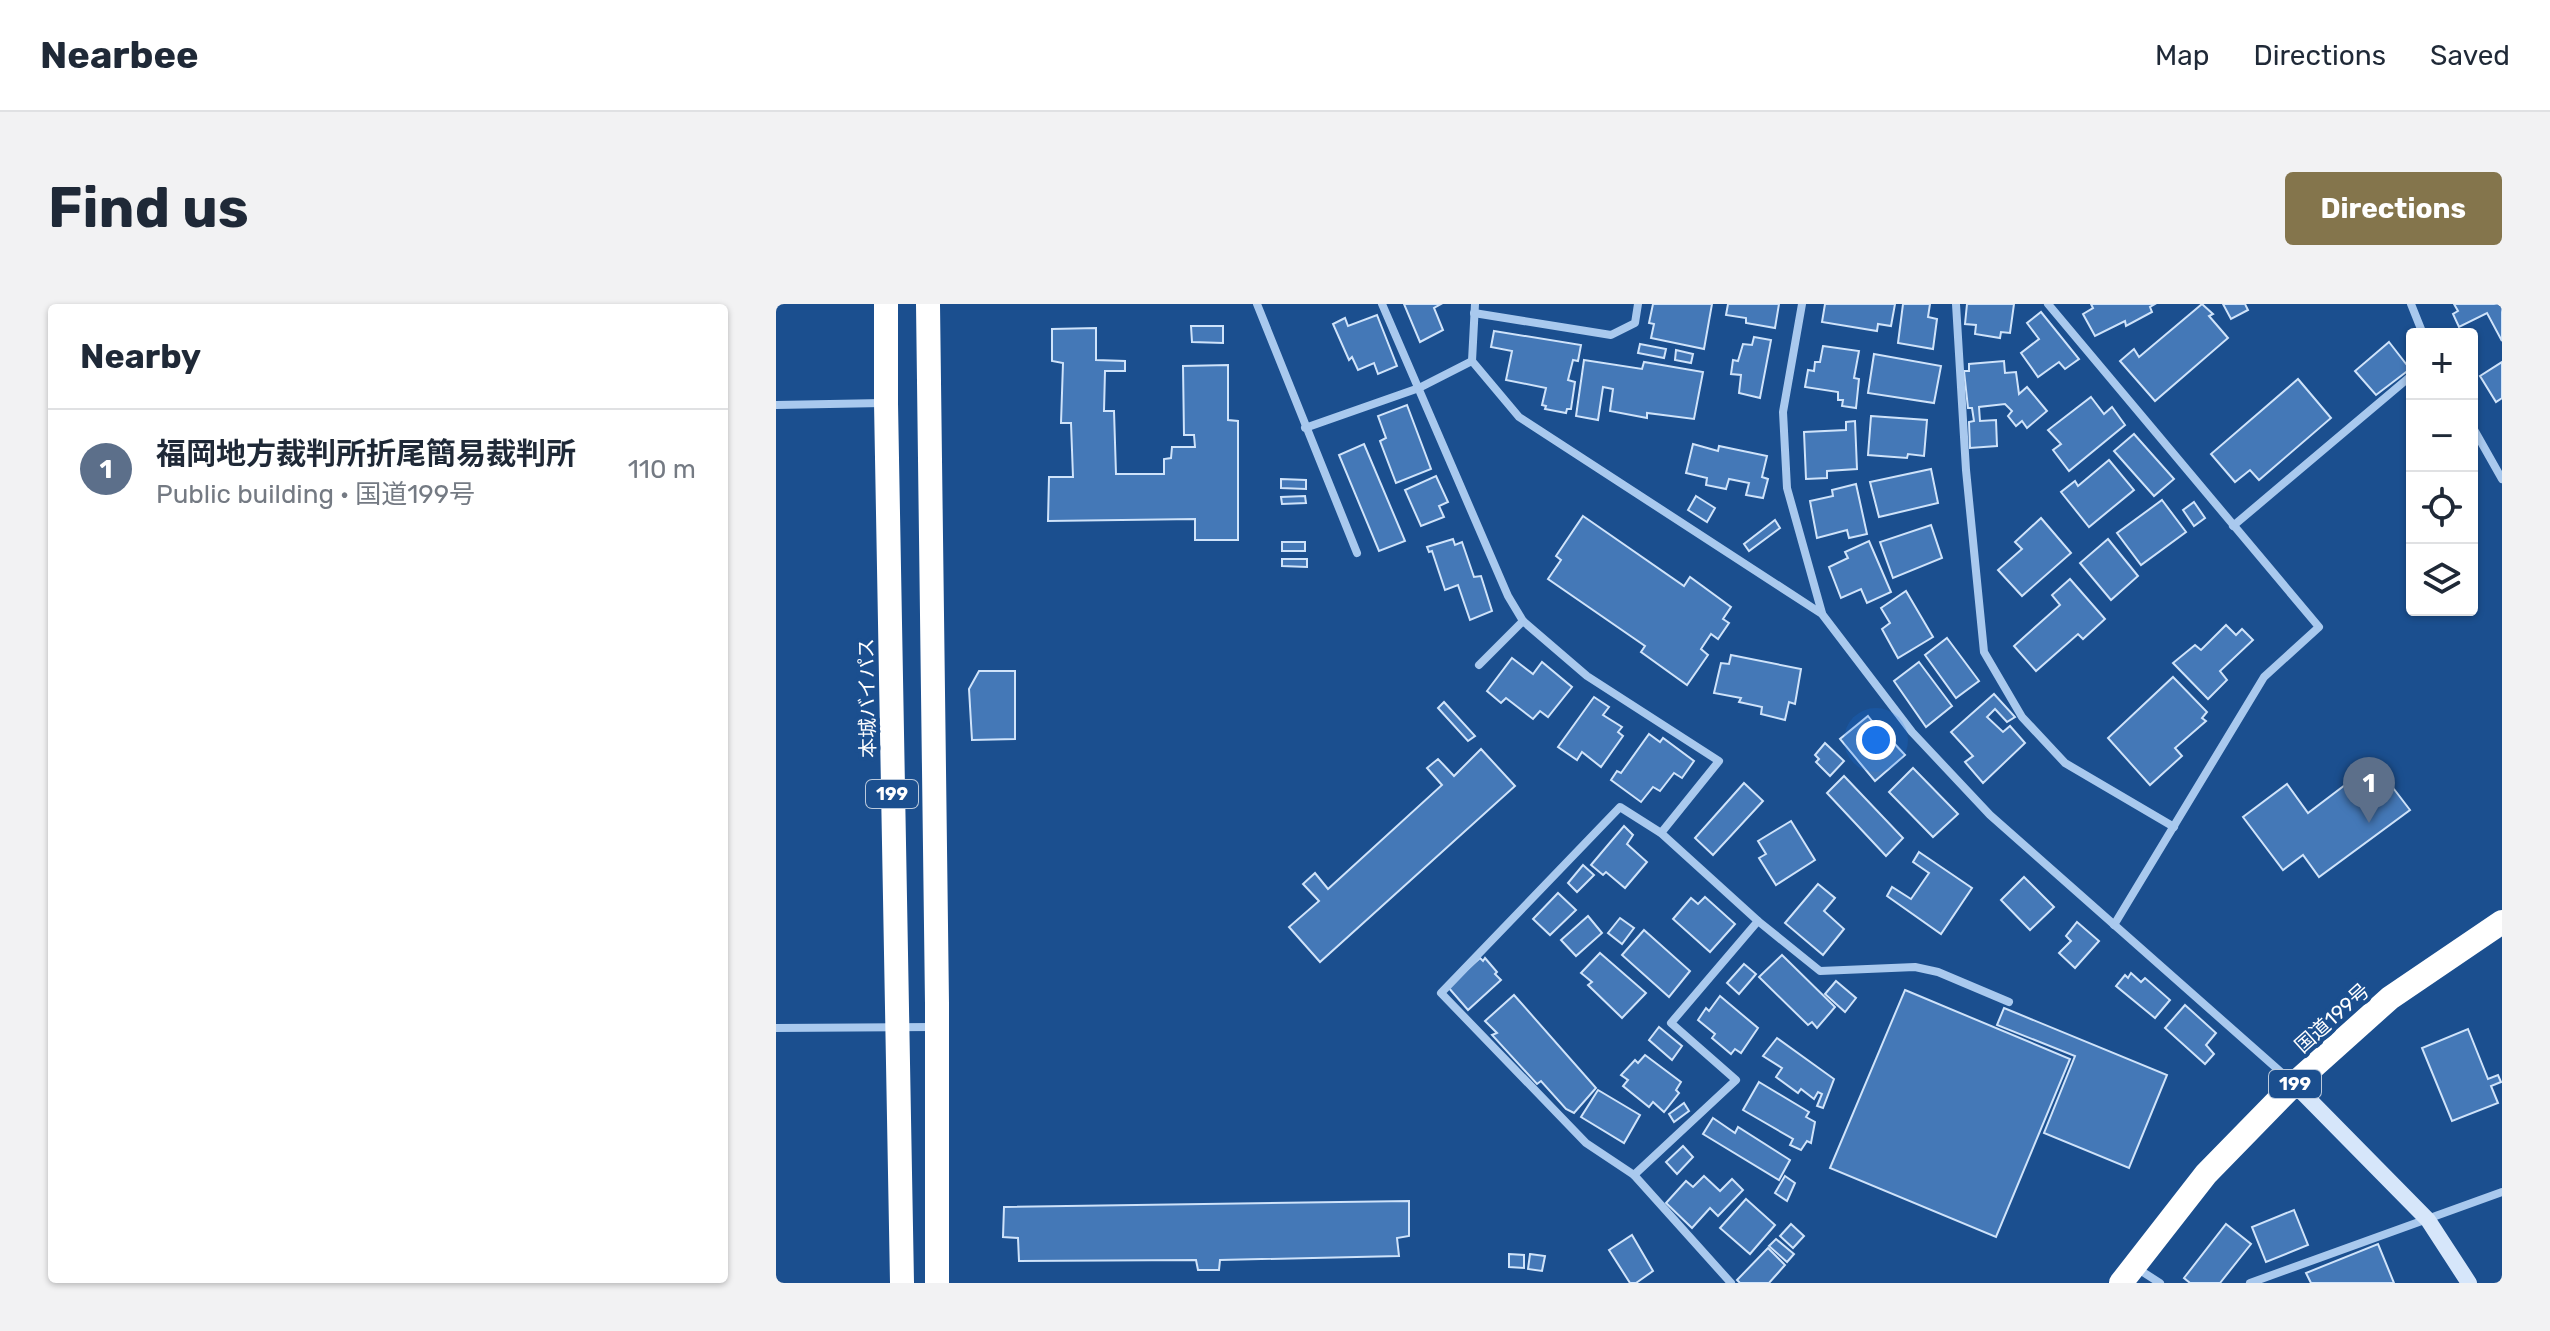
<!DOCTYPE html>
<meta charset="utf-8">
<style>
:root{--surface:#fff;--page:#f2f2f3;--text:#1f2937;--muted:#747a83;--line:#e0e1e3;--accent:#84754c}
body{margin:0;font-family:Rubik,"Noto Sans JP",sans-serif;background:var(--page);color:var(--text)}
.controls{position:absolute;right:24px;top:24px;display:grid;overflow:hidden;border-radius:8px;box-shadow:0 2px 6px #0004}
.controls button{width:72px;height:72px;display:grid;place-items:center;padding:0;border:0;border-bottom:2px solid var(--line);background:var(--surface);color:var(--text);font:40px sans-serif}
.you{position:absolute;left:1100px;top:436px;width:28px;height:28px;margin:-20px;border:6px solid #fff;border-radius:50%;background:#1a73e8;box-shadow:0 0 0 12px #1a73e833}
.badge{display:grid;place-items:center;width:52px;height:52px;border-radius:50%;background:var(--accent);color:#fff;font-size:26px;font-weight:700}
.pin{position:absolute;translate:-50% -66px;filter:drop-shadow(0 2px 4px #0008)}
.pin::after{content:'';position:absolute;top:42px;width:28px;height:24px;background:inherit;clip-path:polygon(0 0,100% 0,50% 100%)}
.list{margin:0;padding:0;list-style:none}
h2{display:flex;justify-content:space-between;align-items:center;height:104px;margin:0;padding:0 32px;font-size:34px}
h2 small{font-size:26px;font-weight:400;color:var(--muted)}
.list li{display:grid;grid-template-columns:52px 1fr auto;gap:24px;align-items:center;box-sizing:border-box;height:120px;padding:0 32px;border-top:2px solid var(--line)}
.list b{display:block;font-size:30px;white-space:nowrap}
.list p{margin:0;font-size:26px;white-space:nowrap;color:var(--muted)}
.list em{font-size:26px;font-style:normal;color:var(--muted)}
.icon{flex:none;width:44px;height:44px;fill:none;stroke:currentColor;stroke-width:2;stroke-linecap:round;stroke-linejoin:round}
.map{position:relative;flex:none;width:1726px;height:979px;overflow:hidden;border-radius:8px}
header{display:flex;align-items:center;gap:48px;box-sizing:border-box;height:112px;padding:0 40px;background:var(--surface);border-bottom:2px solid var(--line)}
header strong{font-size:38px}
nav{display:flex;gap:44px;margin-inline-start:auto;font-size:28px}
.intro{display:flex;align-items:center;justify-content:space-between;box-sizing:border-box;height:192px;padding:0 48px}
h1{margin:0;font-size:56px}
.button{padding:20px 36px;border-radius:8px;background:var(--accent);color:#fff;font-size:28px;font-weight:700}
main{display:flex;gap:48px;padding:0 48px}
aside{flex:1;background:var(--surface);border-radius:8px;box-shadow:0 2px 6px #0004}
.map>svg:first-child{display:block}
.building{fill:#4478b7;stroke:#cfe3fa;stroke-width:2}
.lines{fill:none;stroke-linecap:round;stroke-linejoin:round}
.street{stroke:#a9c9ee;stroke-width:8}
.secondary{stroke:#d6e6fa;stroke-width:16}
.highway{stroke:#fff;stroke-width:24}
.labels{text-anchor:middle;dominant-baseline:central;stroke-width:8;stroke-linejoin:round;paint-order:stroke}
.shield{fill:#1b4f8f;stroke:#bbcadd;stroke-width:2}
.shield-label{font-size:18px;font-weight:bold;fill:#fff}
.street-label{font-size:20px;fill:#fff;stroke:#1b4f8f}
</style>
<header>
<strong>Nearbee</strong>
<nav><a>Map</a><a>Directions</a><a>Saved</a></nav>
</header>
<div class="intro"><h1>Find us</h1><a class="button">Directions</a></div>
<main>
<aside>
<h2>Nearby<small></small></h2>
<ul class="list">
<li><span class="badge" style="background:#5c6f8a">1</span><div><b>福岡地方裁判所折尾簡易裁判所</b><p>Public building · 国道199号</p></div><em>110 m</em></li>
</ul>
</aside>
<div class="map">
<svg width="1726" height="979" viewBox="0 0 1726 979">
<rect width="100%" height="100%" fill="#1b4f8f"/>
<!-- building -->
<g class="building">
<polygon points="628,0 665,0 658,4 667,26 644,38"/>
<polygon points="877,0 936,0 928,45 875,34 878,20 873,19"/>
<polygon points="952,0 1003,0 999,24 970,19 970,14 950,11"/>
<polygon points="1049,0 1119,0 1115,22 1102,20 1101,27 1046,18"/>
<polygon points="1127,0 1154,0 1152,13 1161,15 1157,45 1122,39"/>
<polygon points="1191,0 1238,0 1234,29 1225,28 1224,34 1199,30 1200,21 1189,20"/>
<polygon points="1315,0 1379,0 1374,3 1376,8 1350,22 1349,17 1319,32 1307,10 1317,4"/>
<polygon points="1426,0 1437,10 1433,12 1452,34 1379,97 1344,57 1358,45 1363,53"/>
<polygon points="1447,0 1469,0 1472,6 1455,15"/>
<polygon points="1678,0 1726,0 1726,37 1711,9 1683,23 1677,10 1682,7"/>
<polygon points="1265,8 1303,55 1289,65 1283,58 1262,73 1245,49 1263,35 1251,19"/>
<polygon points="601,11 621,62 602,70 598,59 582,66 576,53 573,56 557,20 569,14 572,22"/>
<polygon points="415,22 447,22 447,39 416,38"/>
<polygon points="320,24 320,56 349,57 349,67 329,67 328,107 338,107 340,170 388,170 388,155 395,154 396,143 419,143 418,131 408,131 407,62 452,61 452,116 462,117 462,236 419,236 419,215 272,217 273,173 297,173 295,119 285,119 287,59 276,57 276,25"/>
<polygon points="718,27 805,41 802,57 797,56 792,76 799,78 795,105 791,105 790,109 769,105 770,102 766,101 770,84 730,76 736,47 715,43"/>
<polygon points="978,33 995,36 984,94 963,89 965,71 955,70 957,56 962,57 967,40 976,41"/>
<polygon points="1613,38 1634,65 1600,91 1579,67"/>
<polygon points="864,40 890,45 888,54 862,49"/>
<polygon points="1047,42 1083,47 1078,74 1083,75 1080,104 1066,102 1067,96 1062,96 1062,88 1029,83 1032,66 1038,67 1039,58 1044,58"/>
<polygon points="900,46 917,50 915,59 899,56"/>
<polygon points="1098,50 1165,62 1158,99 1092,89"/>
<polygon points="808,56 866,65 868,58 927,68 918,115 871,109 871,114 834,107 837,85 827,83 822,116 800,112"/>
<polygon points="1228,57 1229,69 1240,68 1243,90 1251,83 1271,107 1251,124 1246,117 1240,122 1232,112 1236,107 1229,100 1203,103 1204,117 1220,116 1221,142 1194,144 1193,118 1198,117 1196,104 1192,104 1188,67 1193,67 1193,60"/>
<polygon points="1726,58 1726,94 1720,98 1704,72"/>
<polygon points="1522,75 1555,114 1483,176 1474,166 1459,178 1435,150"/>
<polygon points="1315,93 1328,110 1336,103 1349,121 1293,167 1277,146 1285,140 1272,126"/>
<polygon points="631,101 655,165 620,179 604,137 610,134 602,112"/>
<polygon points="1095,112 1151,116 1148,152 1132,150 1131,154 1092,151"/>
<polygon points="1079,117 1081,165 1051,167 1051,174 1030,175 1028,128 1070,126 1070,118"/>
<polygon points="1358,130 1398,175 1378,192 1338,147"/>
<polygon points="588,140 629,237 603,247 563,151"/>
<polygon points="917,140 942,147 943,142 991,152 986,173 992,175 987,194 970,191 973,179 953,175 950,185 930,181 931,174 910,169"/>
<polygon points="1333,156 1358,186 1313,223 1285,188 1299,177 1302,182"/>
<polygon points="1155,165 1162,199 1103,213 1094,178"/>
<polygon points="660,172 672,198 663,202 668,213 645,222 629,186"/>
<polygon points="505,175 530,176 530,185 505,184"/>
<polygon points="1080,180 1091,230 1073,234 1071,226 1041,234 1034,197 1057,192 1056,186"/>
<polygon points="529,192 530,199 506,200 505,193"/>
<polygon points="920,192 939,204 931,218 912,206"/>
<polygon points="1386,196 1410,228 1365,261 1341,229"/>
<polygon points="1418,198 1429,214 1418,222 1407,206"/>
<polygon points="807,212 908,282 914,273 955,303 947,315 953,319 942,335 935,330 925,345 932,351 911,381 865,348 869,342 772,275 785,256 780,252"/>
<polygon points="1265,214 1295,249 1246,292 1222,266 1246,245 1239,238"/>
<polygon points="999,216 1004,224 973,247 968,240"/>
<polygon points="1155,221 1166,254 1117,274 1104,238"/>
<polygon points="677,235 679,241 686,238 698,273 705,272 716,307 694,316 682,281 669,286 656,247 653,248 651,243"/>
<polygon points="1332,235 1362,272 1335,296 1304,259"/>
<polygon points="1093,237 1115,288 1091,299 1085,285 1065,294 1053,263 1072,254 1069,248"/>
<rect x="506" y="238" width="23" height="9"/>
<polygon points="506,255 531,255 531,263 506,262"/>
<polygon points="1294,275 1329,315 1307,335 1302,330 1260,367 1238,342 1284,301 1276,291"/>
<polygon points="1130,287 1157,333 1122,354 1106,325 1114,319 1105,304"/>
<polygon points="1450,321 1460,331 1466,325 1477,336 1444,367 1451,376 1432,395 1397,359 1419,341 1425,346"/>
<polygon points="1171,334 1203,377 1180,394 1149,351"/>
<polygon points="955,351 1025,365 1019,400 1013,398 1009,416 985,410 986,403 963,398 965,394 938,389 945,359 953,360"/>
<polygon points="736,354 757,370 766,358 796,383 772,413 764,407 757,415 730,394 725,399 711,387"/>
<polygon points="1143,358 1176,402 1150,423 1118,377"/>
<polygon points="203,367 239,367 239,435 196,436 193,385"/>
<polygon points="1397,373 1431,408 1426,414 1430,417 1399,444 1406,452 1374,481 1332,434"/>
<polygon points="1218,390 1239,413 1231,418 1219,405 1211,413 1227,428 1234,422 1249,439 1207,479 1189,458 1197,452 1175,428"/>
<polygon points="818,393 833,403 827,411 846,423 842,428 847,432 825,463 806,448 801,456 782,443"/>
<polygon points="668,398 699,432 692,437 662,404"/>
<polygon points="1092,412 1103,426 1096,432 1107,445 1116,437 1129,451 1099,477 1064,435"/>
<polygon points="873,430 884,438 887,434 918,457 906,474 898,469 884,487 877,483 865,498 835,476 841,467 845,469"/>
<polygon points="1049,439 1068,457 1054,472 1040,458 1043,455 1039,451"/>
<polygon points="705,445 739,482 544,658 513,623 543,597 527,580 539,569 552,585 666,481 651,464 662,455 678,472"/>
<polygon points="1598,459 1634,506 1543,573 1527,551 1507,566 1467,513 1511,480 1532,509"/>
<polygon points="1137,464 1182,510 1157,533 1113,488"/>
<polygon points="1068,472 1127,534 1110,552 1051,489"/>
<polygon points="968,479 987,497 937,551 919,534"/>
<polygon points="1015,517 1039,556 1000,581 983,554 990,550 982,537"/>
<polygon points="848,522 857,531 851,540 871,558 849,584 830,568 827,571 815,561"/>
<polygon points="1143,548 1196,584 1165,630 1111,592 1116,583 1135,595 1153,569 1137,558"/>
<polygon points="807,561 818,571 801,588 792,579"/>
<polygon points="1248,573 1278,603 1254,626 1225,596"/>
<polygon points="1042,580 1059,594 1048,607 1068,625 1047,651 1009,619"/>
<polygon points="782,589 800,606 774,631 757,615"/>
<polygon points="929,593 959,620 934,648 897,615 915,594 922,600"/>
<polygon points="812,612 826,629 800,652 785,636"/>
<polygon points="844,614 858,624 846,640 832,629"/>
<polygon points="1301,618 1323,637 1299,664 1283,649 1295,637 1290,632"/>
<polygon points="868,626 914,667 893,693 846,651"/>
<polygon points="824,649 870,689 846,714 812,681 816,678 805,669"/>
<polygon points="1006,651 1059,703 1041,724 1036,718 1032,721 983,673"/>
<polygon points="704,654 707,657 709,654 721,668 719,670 725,676 692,706 672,683"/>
<polygon points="968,660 980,670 963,690 951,679"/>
<polygon points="1355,669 1365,678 1369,674 1394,696 1379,714 1340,682 1349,671 1352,674"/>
<polygon points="1060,677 1080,694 1069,708 1049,690"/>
<polygon points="1129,686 1294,755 1220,933 1054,864"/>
<polygon points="738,691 820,784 798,809 790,805 765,777 761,780 716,731 721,729 709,717"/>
<polygon points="944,692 982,724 965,749 959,745 955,750 936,734 939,730 922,716 930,704 933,707"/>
<polygon points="1409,701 1440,729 1430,741 1438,750 1429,760 1389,724"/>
<polygon points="1228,704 1391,771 1353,864 1268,829 1299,752 1221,721"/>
<polygon points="883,723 906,742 896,756 873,736"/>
<polygon points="1692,725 1712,775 1722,771 1725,778 1715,782 1722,799 1676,817 1646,744"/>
<polygon points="1001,734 1058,775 1047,804 1041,802 1046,790 1042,788 1038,795 1025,785 1022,789 1000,773 1006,764 987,752"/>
<polygon points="869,751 905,778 900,786 903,789 888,808 877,798 873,803 847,782 852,776 845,771 859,756 862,759"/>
<polygon points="983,778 1033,808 1030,813 1039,818 1035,839 1031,837 1025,846 1014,841 1017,835 967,806"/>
<polygon points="822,786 864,811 848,839 805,813"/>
<polygon points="908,799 913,807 898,818 893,810"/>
<polygon points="937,814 959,829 962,823 1014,856 1003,876 927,830"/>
<polygon points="907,842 917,853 901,870 890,858"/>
<polygon points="928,872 944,887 956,875 967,886 942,912 934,904 916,924 890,899 910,877 917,883"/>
<polygon points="1009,872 1019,879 1011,897 999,889"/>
<polygon points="970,895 999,921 974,950 944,924"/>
<polygon points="633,897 633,932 621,934 623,952 444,956 443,966 422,966 420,956 243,957 242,934 227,933 228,903"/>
<polygon points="1518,906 1532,941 1490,958 1476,923"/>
<polygon points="1015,920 1028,932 1017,944 1004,932"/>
<polygon points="1450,920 1475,940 1444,979 1414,979 1408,974"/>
<polygon points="856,931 877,967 860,979 854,979 833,946"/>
<polygon points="1000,935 1018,950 1011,958 993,942"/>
<polygon points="1602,940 1618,979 1535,979 1530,969"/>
<polygon points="992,944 1009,961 993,979 964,979 961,976"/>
<polygon points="733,950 748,951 748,964 733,963"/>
<polygon points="754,950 769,952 766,967 752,965"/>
</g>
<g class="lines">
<!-- street -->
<g class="street">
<polyline points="481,0 581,249"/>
<polyline points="606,0 732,292 747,317 811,372 943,457 885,529"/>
<polyline points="699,0 696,57 743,113 1046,310 1136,428 1214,511 1515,777"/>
<polyline points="1026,0 1007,108 1011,184 1046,309"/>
<polyline points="1180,0 1190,166 1208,348 1246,413 1289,459 1398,523"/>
<polyline points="1272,0 1543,323 1488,373 1338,621"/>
<polyline points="1635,0 1647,30"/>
<polyline points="698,9 835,31 859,19 862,0"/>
<polyline points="0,101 107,99"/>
<polyline points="1696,122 1726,175"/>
<polyline points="529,124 643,84 696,57"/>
<polyline points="1457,222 1636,71"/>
<polyline points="703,361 747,317"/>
<polyline points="0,724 157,723"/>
<polyline points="858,871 960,776 895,719 982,617"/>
<polyline points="1362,965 1384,979"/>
<polyline points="955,979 858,871 810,839 665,689 844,503 885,529 982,617 1044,667 1139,663 1162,668 1233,698"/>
<polyline points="1474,979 1726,888"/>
</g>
<!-- secondary -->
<polyline class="secondary" points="1518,780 1652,916 1693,979"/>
<!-- highway -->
<g class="highway">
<polyline points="110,0 110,99 126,979"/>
<polyline points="152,0 161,699 161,979"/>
<polyline points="1345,979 1430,870 1518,780 1614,694 1726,618"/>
</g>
</g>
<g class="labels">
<!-- shield labels -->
<g class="shield">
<rect x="90" y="476" width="52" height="28" rx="6"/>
<rect x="1493" y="766" width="52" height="28" rx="6"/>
</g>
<g class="shield-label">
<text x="116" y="490">199</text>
<text x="1519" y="780">199</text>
</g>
<!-- street labels -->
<g class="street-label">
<text transform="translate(91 394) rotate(-91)">本城バイパス</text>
<text transform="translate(1556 714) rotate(-42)">国道199号</text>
</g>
</g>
</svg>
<div class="controls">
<button>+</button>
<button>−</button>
<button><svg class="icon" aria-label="locate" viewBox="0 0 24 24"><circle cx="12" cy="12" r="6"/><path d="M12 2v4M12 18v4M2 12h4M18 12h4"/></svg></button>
<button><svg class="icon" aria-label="layers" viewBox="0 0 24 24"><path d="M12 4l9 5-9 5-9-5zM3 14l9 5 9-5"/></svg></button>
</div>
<div class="you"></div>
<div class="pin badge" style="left:1593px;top:519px;background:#5c6f8a">1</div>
</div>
</main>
